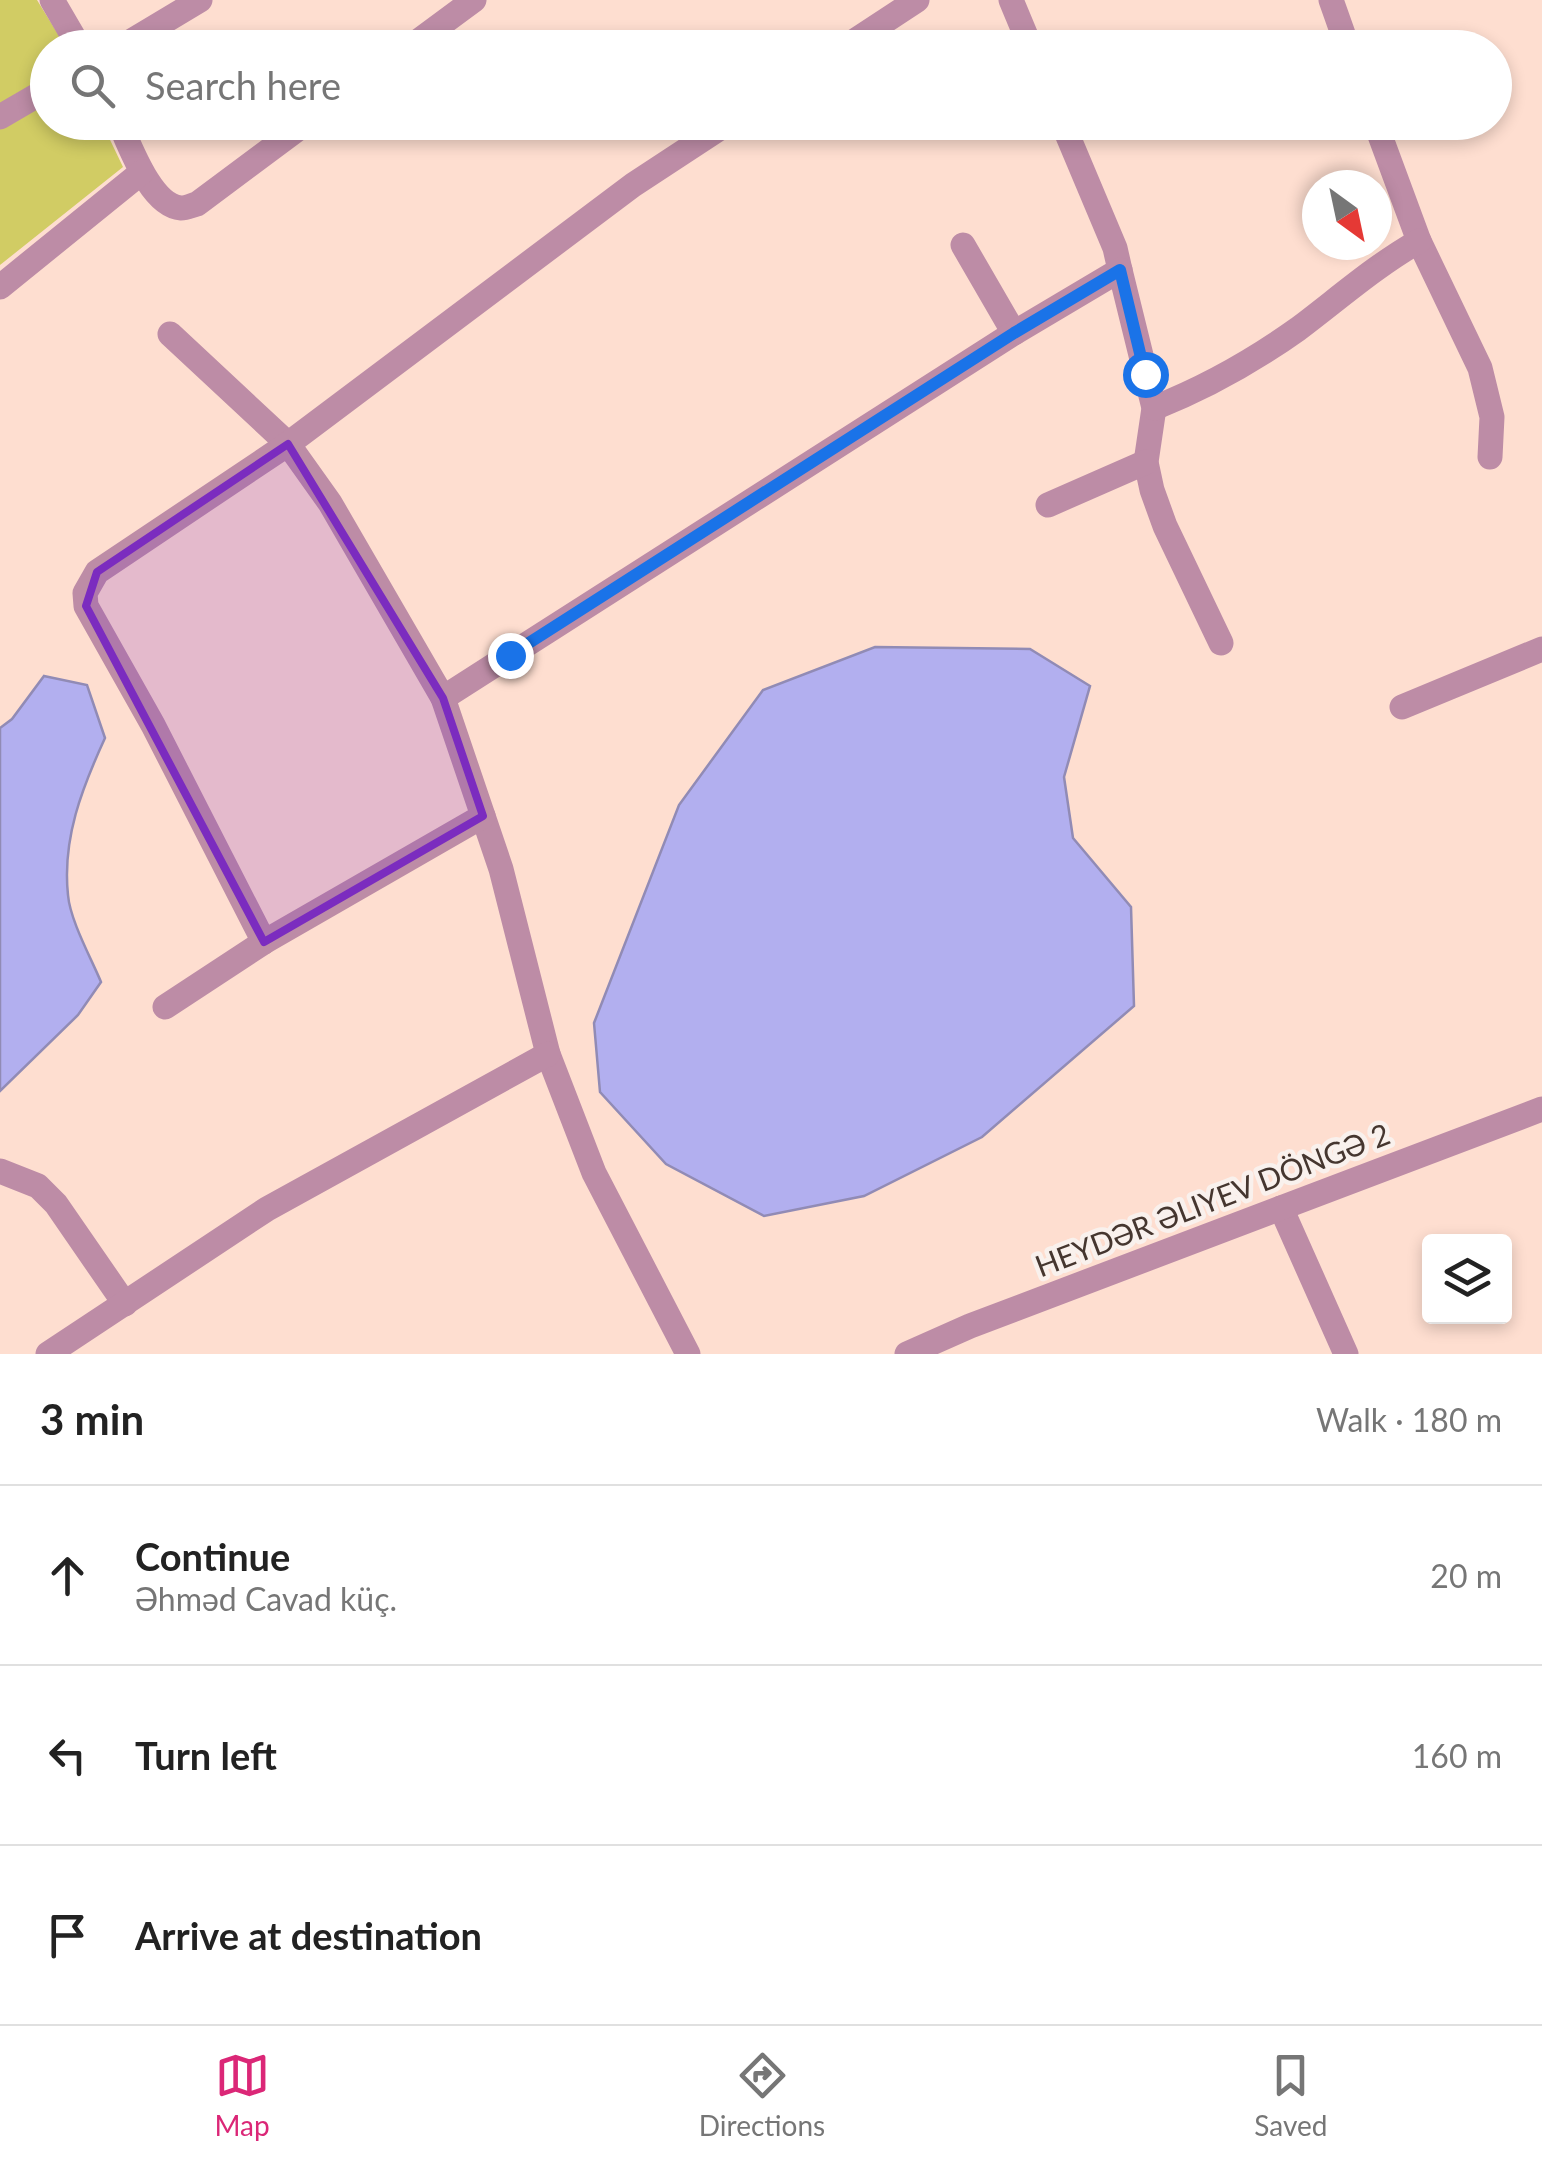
<!DOCTYPE html>
<meta charset="utf-8">
<style>
:root{--surface:#fff;--page:#f6f6f6;--text:#222;--muted:#767676;--line:#e0e0e0;--accent:#db2777}
body{margin:0;font-family:Lato,sans-serif;background:var(--page);color:var(--text)}
.controls{position:absolute;right:30px;bottom:30px;display:grid;overflow:hidden;border-radius:10px;box-shadow:0 5px 15px #0003}
.controls button{width:90px;height:90px;display:grid;place-items:center;padding:0;border:0;border-bottom:2px solid var(--line);background:var(--surface);color:var(--text);font:50px sans-serif}
.compass{position:absolute;left:1302px;top:170px;width:90px;height:90px;border-radius:50%;background:var(--surface);box-shadow:0 5px 15px #0003;rotate:147deg}
.stop{position:absolute;width:30px;height:30px;margin:-22px;border:8px solid #1a73e8;border-radius:50%;background:#fff}
.stop.end{background:#1a73e8;border-color:#fff;box-shadow:0 2px 10px #0008}
.list{margin:0;padding:0;list-style:none}
h2{display:flex;justify-content:space-between;align-items:center;height:130px;margin:0;padding:0 40px;font-size:42px}
h2 small{font-size:32px;font-weight:400;color:var(--muted)}
.list li{display:grid;grid-template-columns:65px 1fr auto;gap:30px;align-items:center;box-sizing:border-box;height:180px;padding:0 40px;border-top:2px solid var(--line)}
.list b{display:block;font-size:38px;white-space:nowrap}
.list p{margin:0;font-size:32px;white-space:nowrap;color:var(--muted)}
.list em{font-size:32px;font-style:normal;color:var(--muted)}
.icon{flex:none;width:55px;height:55px;fill:none;stroke:currentColor;stroke-width:2;stroke-linecap:round;stroke-linejoin:round}
.map{position:relative;flex:none;width:1542px;height:1354px;overflow:hidden}
.search{position:absolute;background:var(--surface);box-shadow:0 5px 15px #0003;left:30px;right:30px;top:30px;height:110px;display:flex;align-items:center;gap:25px;box-sizing:border-box;padding:0 35px;border-radius:55px;color:var(--muted);font-size:38px}
.sheet{height:670px;background:var(--surface)}
nav{display:flex;justify-content:space-around;align-items:center;box-sizing:border-box;height:140px;border-top:2px solid var(--line);background:var(--surface);font-size:28px;color:var(--muted)}
nav a{display:grid;justify-items:center;gap:5px}
nav .on{color:var(--accent)}
.map>svg:first-child{display:block}
.green{fill:#d1cc64}
.water{fill:#b2afef;stroke:#918bb5;stroke-width:2.5}
.lines{fill:none;stroke-linecap:round;stroke-linejoin:round}
.minor{stroke:#bd8ca6;stroke-width:25}
.route{stroke:#1a73e8;stroke-width:12}
.marked{fill:#7b2cbf;fill-opacity:0.2;stroke:#7b2cbf;stroke-width:8;stroke-linejoin:round}
.labels{text-anchor:middle;dominant-baseline:central;stroke-width:9;stroke-linejoin:round;paint-order:stroke}
.street-label{font-size:30px;fill:#45362f;stroke:#f9f1ed}
</style>
<div class="map">
<svg width="1542" height="1354" viewBox="0 0 1542 1354">
<rect width="100%" height="100%" fill="#feded0"/>
<!-- green -->
<polygon class="green" points="0,0 37,0 66,47 48,48 48,122 102,123 123,167 0,265"/>
<!-- water -->
<g class="water">
<polygon points="875,647 1030,649 1090,686 1064,777 1073,838 1131,907 1134,1006 982,1137 864,1196 764,1216 666,1164 600,1092 594,1023 679,805 763,690"/>
<path d="M44,676L87,685L105,738C82,788 62,839 68,895C70,920 91,958 101,982L78,1015L0,1091V728L12,719Z"/>
</g>
<g class="lines">
<!-- minor -->
<g class="minor">
<polyline points="52,0 80,48"/>
<polyline points="1011,0 1031,48"/>
<polyline points="1331,0 1348,48"/>
<polyline points="120,48 200,0"/>
<polyline points="409,48 474,0"/>
<polyline points="844,48 917,0"/>
<polyline points="0,117 48,89"/>
<path d="M119,122C130,146 151,206 181,208C187,208 192,205 197,204L307,122"/>
<polyline points="1062,122 1115,248 1120,270 1154,408 1146,462 1152,490 1165,526 1221,643"/>
<polyline points="1375,122 1419,241 1480,368 1492,417 1490,457"/>
<polyline points="963,245 1014,333"/>
<polyline points="0,287 142,172"/>
<polyline points="170,334 288,444 330,503 443,698 501,869 548,1054 594,1173 688,1354"/>
<path d="M1154,408C1205,388 1253,361 1298,329C1338,299 1375,266 1419,241"/>
<polyline points="1048,505 1146,462"/>
<polyline points="443,698 1014,333 1120,270"/>
<polyline points="1402,707 1542,649"/>
<polyline points="264,942 153,725 86,606 85,593 97,572 288,444 633,185 729,122"/>
<polyline points="165,1007 264,942 483,816"/>
<polyline points="0,1171 38,1186 56,1204 125,1304"/>
<polyline points="1281,1208 1346,1354"/>
<polyline points="48,1354 267,1209 548,1054"/>
<polyline points="907,1354 970,1326 1542,1109"/>
</g>
</g>
<g class="lines">
<!-- route -->
<polyline class="route" points="510,655 1014,333 1120,270 1145,374"/>
</g>
<!-- marked area -->
<path class="marked" d="M288,444L443,698L483,816L264,942L86,606L97,572Z"/>
<g class="labels">
<!-- street labels -->
<g class="street-label">
<text transform="translate(1212 1199) rotate(-21)">HEYDƏR ƏLIYEV DÖNGƏ 2</text>
</g>
</g>
</svg>
<div class="controls">
<button><svg class="icon" aria-label="layers" viewBox="0 0 24 24"><path d="M12 4l9 5-9 5-9-5zM3 14l9 5 9-5"/></svg></button>
</div>
<svg class="compass" viewBox="-18 -18 36 36"><path d="M0-13l5 13h-10z" fill="#e53935"/><path d="M0 13l5-13h-10z" fill="#767676"/></svg>
<div class="stop" style="left:1145px;top:374px"></div>
<div class="stop end" style="left:510px;top:655px"></div>
<div class="search"><svg class="icon" aria-label="search" viewBox="0 0 24 24"><circle cx="10" cy="10" r="6"/><path d="M15 15l6 6"/></svg>Search here</div>
</div>
<section class="sheet">
<h2>3 min<small>Walk · 180 m</small></h2>
<ul class="list">
<li><svg class="icon" aria-label="ahead" viewBox="0 0 24 24"><path d="M12 20V5M6 11l6-6 6 6"/></svg><div><b>Continue</b><p>Əhməd Cavad küç.</p></div><em>20 m</em></li>
<li><svg class="icon" aria-label="left" viewBox="0 0 24 24"><path d="M17 20v-9H6M10 6l-5 5 5 5"/></svg><div><b>Turn left</b></div><em>160 m</em></li>
<li><svg class="icon" aria-label="arrive" viewBox="0 0 24 24"><path d="M6 21V4h12l-3 4 3 4H6"/></svg><div><b>Arrive at destination</b></div></li>
</ul>
</section>
<nav>
<a class="on"><svg class="icon" aria-label="map" viewBox="0 0 24 24"><path d="M3 6l6-2 6 2 6-2v14l-6 2-6-2-6 2zM9 4v14M15 6v14"/></svg>Map</a>
<a><svg class="icon" aria-label="directions" viewBox="0 0 24 24"><path d="M12 3l9 9-9 9-9-9zM9 14v-3h6M13 9l2 2-2 2"/></svg>Directions</a>
<a><svg class="icon" aria-label="saved" viewBox="0 0 24 24"><path d="M7 4h10v16l-5-4-5 4z"/></svg>Saved</a>
</nav>
